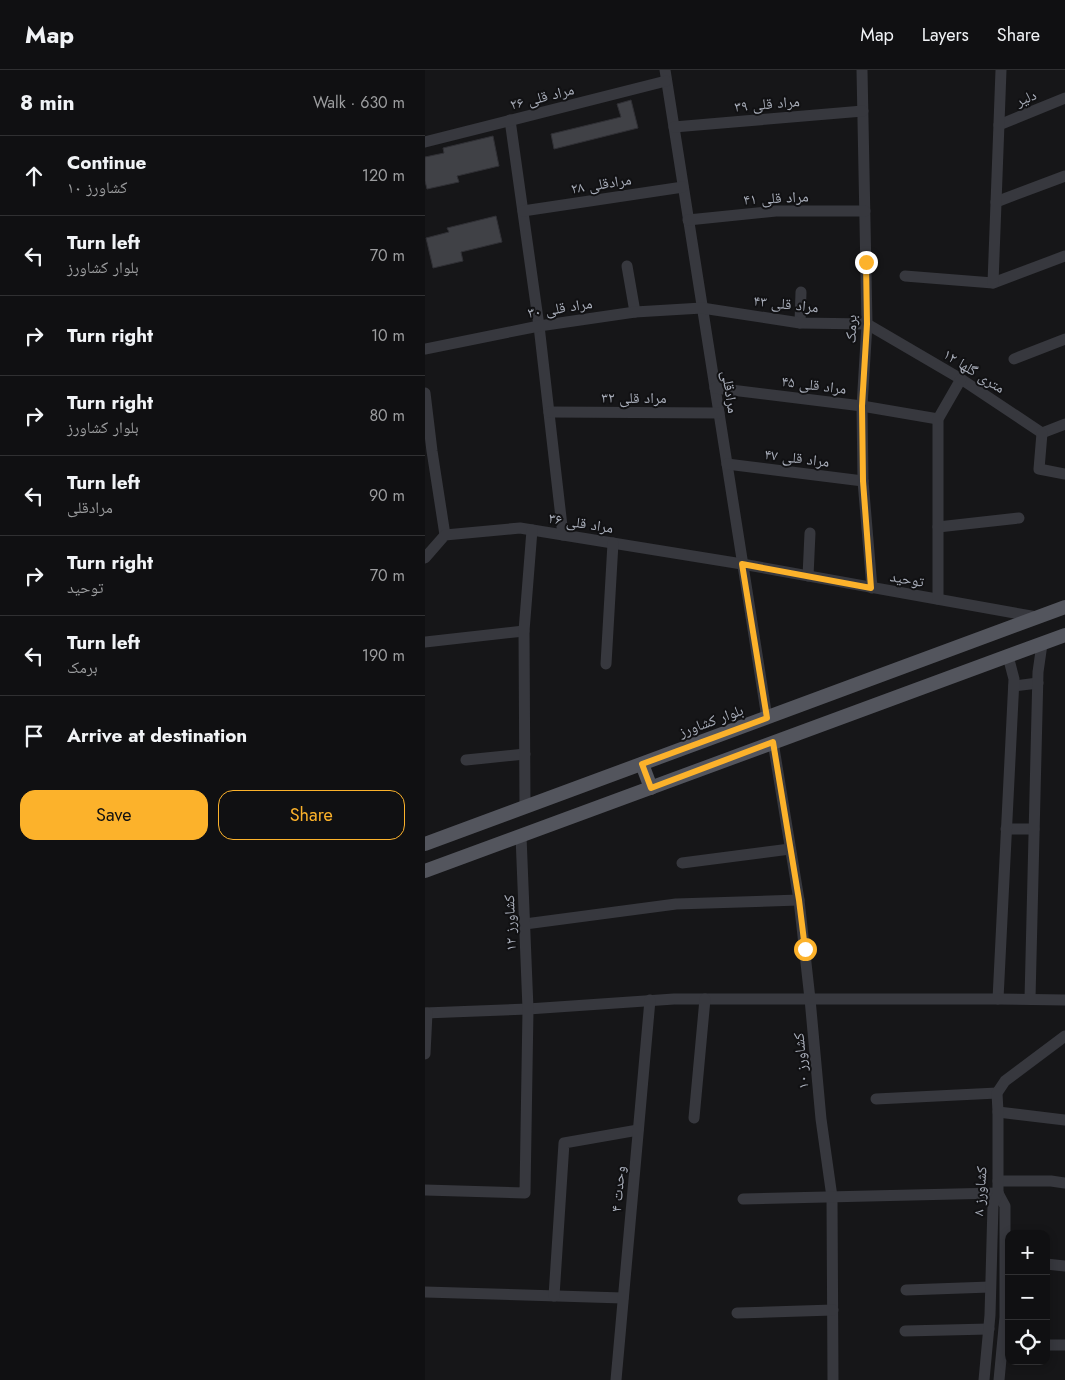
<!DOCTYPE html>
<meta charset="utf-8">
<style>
:root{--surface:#101012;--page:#1e1e20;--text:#f1f3f6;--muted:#9c9d9f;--line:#303032;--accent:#fcb22b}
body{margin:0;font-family:Jost,"Noto Naskh Arabic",sans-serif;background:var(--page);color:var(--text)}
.controls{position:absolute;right:15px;bottom:15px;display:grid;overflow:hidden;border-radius:10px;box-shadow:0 2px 8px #0003}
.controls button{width:45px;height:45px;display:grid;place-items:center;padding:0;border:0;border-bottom:1px solid var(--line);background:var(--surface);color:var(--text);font:25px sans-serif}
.stop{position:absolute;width:15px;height:15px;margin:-11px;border:4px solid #fcb22b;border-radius:50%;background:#fff}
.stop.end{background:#fcb22b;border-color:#fff;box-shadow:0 1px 5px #0008}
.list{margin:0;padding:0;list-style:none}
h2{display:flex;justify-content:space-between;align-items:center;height:65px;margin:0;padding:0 20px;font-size:21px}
h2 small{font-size:16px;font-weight:400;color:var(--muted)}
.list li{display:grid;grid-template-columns:32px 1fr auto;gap:15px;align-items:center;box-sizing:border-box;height:80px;padding:0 20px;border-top:1px solid var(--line)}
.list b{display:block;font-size:19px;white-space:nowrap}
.list p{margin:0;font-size:16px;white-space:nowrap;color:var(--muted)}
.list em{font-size:16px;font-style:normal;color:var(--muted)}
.actions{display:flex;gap:10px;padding:15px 20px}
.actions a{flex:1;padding:11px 0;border:1px solid var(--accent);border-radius:15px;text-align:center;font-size:18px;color:var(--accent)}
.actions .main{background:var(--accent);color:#111}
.icon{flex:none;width:28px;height:28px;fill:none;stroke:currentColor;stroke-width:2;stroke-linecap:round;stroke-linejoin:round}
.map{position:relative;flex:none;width:640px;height:1310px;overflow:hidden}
header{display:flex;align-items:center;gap:30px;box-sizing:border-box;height:70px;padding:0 25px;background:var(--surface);border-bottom:1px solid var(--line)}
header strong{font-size:24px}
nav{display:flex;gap:28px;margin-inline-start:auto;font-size:18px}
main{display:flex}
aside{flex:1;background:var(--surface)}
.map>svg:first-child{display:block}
.building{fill:#404146;stroke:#303035}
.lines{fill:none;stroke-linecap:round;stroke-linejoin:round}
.minor{stroke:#37383e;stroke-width:11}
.major{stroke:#53555d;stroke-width:14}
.route{stroke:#fcb22b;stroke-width:6}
.labels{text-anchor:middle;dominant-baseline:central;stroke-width:4;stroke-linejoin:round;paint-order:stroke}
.street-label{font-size:15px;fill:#a8adb9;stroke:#111113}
</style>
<header>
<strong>Map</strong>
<nav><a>Map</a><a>Layers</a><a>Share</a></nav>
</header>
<main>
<aside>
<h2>8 min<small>Walk · 630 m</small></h2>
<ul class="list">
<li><svg class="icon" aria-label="ahead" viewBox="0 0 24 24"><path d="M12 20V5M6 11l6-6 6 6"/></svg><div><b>Continue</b><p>کشاورز ۱۰</p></div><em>120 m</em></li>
<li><svg class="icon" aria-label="left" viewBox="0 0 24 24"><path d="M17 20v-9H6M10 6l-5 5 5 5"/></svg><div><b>Turn left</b><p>بلوار کشاورز</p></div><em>70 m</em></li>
<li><svg class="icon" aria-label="right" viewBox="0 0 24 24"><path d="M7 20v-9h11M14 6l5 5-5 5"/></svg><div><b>Turn right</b></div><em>10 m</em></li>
<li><svg class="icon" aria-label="right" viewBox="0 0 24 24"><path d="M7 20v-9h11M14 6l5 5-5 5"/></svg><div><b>Turn right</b><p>بلوار کشاورز</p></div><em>80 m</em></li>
<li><svg class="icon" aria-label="left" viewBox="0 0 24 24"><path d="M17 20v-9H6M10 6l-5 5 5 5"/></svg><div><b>Turn left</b><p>مرادقلی</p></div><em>90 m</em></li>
<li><svg class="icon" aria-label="right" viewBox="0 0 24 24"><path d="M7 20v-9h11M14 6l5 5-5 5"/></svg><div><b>Turn right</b><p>توحید</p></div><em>70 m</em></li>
<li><svg class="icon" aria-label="left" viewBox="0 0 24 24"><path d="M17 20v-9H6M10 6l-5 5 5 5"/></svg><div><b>Turn left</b><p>برمک</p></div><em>190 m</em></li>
<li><svg class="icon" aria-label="arrive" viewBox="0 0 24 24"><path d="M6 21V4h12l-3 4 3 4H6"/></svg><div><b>Arrive at destination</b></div></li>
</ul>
<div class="actions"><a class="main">Save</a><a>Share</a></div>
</aside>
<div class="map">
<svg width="640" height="1310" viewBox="0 0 640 1310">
<rect width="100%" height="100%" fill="#161618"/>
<!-- building -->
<g class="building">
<polygon points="206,30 213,58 129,79 126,64 196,47 192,34"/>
<polygon points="68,66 74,96 32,106 34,112 2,119 0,111 0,87 19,83 18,78"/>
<polygon points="71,146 77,172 36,182 38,191 8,198 1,168 24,162 22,158"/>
</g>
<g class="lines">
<!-- minor -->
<g class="minor">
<polyline points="240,0 342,648"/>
<polyline points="437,0 442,254 437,336 438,411 447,518"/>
<polyline points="85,50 114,256 138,465"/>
<polyline points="574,55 640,28"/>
<polyline points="249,57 438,41"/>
<polyline points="0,72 241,11"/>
<polyline points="571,132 640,106"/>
<polyline points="98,141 258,117"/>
<polyline points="263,150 351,141 440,141"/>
<polyline points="202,196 210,242"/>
<polyline points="480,206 568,213 640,186"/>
<polyline points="568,213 576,0"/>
<polyline points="375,253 376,222"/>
<polyline points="0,279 114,256 210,242 277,238 375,253 442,254 536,309 617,363 640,354"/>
<polyline points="589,289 640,269"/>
<polyline points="290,318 437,336 513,349"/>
<polyline points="0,323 7,381 20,465"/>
<polyline points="124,342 294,343"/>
<polyline points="617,363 614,399 640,404"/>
<polyline points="302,394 438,411"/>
<polyline points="513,457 594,448"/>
<polyline points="0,488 20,465 95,458 317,494 612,547"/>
<polyline points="383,506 385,463"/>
<polyline points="513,529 513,349 536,309"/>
<polyline points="0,572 99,561"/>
<polyline points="181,594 188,473"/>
<polyline points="589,616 613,613"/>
<polyline points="348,672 374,830 385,929 396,1049 407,1127 408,1310"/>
<polyline points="41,690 100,684"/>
<polyline points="100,737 99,561 107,460"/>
<polyline points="581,759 609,759"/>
<polyline points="257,793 365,779"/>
<polyline points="100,854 251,834 374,830"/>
<polyline points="573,929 589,609 583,586"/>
<polyline points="605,929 613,602 617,574"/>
<polyline points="0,943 103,939 249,929 573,929 640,930"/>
<polyline points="0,984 2,943"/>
<polyline points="451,1029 572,1023"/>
<polyline points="573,1042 640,1050"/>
<polyline points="269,1048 280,929"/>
<polyline points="573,1111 626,1111 640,1113"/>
<polyline points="0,1120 100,1123 103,939 96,766"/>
<polyline points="573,1123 580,1136 580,1247 574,1310"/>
<polyline points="318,1129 573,1123"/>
<polyline points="621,1194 640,1196"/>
<polyline points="481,1220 565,1217"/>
<polyline points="0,1222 198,1228"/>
<polyline points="129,1226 139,1073 213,1060"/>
<polyline points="312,1243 408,1240"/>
<polyline points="480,1261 564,1259"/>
<polyline points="621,1275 640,1275"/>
<polyline points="191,1310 225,930"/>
<polyline points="559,1310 565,1245 568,1135 573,1123 573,1042 572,1023 580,1011 640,966"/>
</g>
<!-- major -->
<g class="major">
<polyline points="217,694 226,718"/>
<polyline points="0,774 640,537"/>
<polyline points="0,801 640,565"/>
</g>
</g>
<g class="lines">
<!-- route -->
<polyline class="route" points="380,879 374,830 348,672 226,718 217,694 342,648 317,494 446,518 438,411 437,336 442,254 441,192"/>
</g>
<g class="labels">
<!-- street labels -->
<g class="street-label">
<text transform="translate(117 27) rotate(-14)">مراد قلی ۲۶</text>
<text transform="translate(601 28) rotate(-22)">دلیر</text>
<text transform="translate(342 34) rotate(-5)">مراد قلی ۳۹</text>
<text transform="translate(176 114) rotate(-9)">مرادقلی ۲۸</text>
<text transform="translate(351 128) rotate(-3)">مراد قلی ۴۱</text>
<text transform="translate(361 234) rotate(6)">مراد قلی ۴۳</text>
<text transform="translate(135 238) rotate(-9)">مراد قلی ۳۰</text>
<text transform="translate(426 259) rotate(-88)">برمک</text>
<text transform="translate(549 301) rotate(32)">۱۲ متری گلها</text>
<text transform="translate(389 315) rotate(7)">مراد قلی ۴۵</text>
<text transform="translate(305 322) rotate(81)">مرادقلی</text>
<text x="209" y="328">مراد قلی ۳۲</text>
<text transform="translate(372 388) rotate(7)">مراد قلی ۴۷</text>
<text transform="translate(156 453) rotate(9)">مراد قلی ۳۶</text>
<text transform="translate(482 509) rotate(10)">توحید</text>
<text transform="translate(286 651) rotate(-20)">بلوار کشاورز</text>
<text transform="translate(85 853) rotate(-92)">کشاورز ۱۲</text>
<text transform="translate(376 991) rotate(-95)">کشاورز ۱۰</text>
<text transform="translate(193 1119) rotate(-85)">وحدت ۴</text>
<text transform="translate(555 1121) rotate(-86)">کشاورز ۸</text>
</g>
</g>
</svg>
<div class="controls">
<button>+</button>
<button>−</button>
<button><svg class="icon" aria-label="locate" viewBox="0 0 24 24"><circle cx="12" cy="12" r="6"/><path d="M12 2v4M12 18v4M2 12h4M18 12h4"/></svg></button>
</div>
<div class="stop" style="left:380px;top:879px"></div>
<div class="stop end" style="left:441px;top:192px"></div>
</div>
</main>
